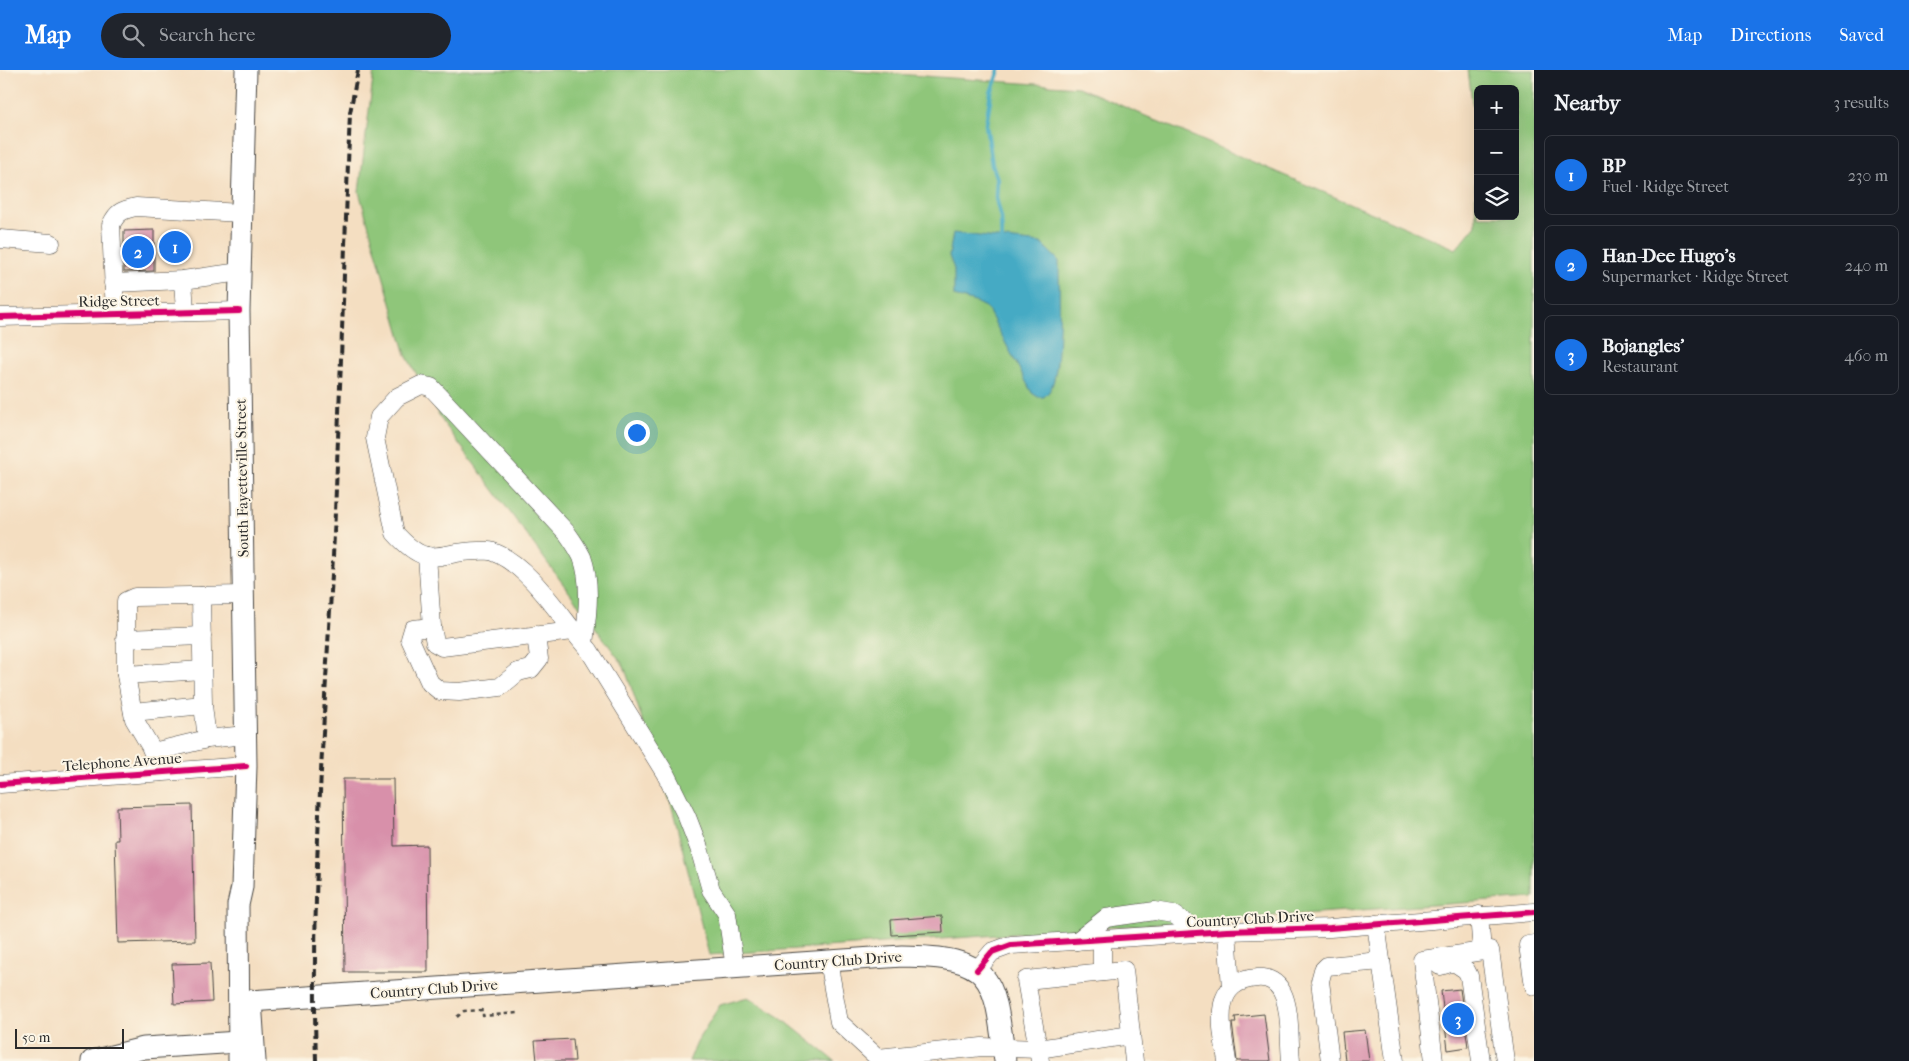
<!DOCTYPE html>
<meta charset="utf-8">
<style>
:root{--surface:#171b24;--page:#20242c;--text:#f1f3f6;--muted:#9ea1a6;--line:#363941;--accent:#1a73e8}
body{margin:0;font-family:"IM FELL French Canon",serif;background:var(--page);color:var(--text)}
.controls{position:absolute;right:15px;top:15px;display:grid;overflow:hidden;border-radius:8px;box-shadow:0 5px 20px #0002}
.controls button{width:45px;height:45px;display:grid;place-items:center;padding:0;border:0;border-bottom:1px solid var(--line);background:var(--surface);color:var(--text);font:25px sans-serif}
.scale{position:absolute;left:15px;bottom:12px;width:109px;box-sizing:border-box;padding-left:5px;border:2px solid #2b2b2b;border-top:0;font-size:14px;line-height:18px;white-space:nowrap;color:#2b2b2b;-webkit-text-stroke:4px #fcf5e5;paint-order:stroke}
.you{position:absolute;left:636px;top:362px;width:18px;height:18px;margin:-12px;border:4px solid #fff;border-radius:50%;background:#1a73e8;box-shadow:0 0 0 8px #1a73e833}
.badge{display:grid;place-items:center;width:32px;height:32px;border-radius:50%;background:var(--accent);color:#fff;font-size:16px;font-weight:700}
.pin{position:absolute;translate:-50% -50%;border:2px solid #fff;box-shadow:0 1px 5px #0006}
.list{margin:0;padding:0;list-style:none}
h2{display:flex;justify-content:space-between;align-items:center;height:65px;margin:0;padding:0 20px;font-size:21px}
h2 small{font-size:16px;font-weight:400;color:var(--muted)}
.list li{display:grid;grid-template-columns:32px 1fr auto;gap:15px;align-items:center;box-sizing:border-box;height:80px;margin:0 10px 10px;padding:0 10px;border:1px solid var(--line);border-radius:8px}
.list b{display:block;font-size:19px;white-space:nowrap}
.list p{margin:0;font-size:16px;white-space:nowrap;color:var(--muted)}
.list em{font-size:16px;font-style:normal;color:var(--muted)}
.icon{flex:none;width:28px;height:28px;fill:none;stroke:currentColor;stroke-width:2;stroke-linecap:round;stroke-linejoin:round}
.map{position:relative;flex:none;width:1534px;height:991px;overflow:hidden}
header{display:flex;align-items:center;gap:30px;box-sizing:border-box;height:70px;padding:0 25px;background:var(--accent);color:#fff}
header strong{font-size:24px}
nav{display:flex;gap:28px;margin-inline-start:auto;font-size:18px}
.search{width:350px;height:45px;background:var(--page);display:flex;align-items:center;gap:12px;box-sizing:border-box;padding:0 18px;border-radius:28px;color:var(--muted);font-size:19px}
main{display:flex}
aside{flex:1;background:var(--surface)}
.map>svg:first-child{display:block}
.green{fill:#8fc67a;stroke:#5d7852;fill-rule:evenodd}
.water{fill:#44aac4;stroke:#386a78}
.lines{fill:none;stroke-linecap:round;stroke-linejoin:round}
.stream{stroke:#44aac4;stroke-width:4.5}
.building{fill:#d890aa}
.minor-casing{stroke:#494642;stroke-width:19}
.major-casing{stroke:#494642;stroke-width:23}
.path{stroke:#494642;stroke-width:2.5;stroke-dasharray:4 4;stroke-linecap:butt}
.minor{stroke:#fff;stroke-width:18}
.major{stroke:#fff;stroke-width:21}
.rail{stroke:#2b2b2b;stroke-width:4;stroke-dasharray:8 4;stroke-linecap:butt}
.cycleway-casing{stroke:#fcf5e5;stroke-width:9}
.cycleway{stroke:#d6006c;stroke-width:6}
.labels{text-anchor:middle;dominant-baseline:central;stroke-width:4;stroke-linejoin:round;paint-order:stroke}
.street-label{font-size:15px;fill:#2b2b2b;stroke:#fcf5e5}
</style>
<header>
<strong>Map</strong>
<div class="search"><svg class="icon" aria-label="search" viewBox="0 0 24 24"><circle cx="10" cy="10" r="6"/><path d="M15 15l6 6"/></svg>Search here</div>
<nav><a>Map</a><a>Directions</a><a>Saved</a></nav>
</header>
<main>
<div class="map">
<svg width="1534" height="991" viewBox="0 0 1534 991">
<rect width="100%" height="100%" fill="#fcf5e5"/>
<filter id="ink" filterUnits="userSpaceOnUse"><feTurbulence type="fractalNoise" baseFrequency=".02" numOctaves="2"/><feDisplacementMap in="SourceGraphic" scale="10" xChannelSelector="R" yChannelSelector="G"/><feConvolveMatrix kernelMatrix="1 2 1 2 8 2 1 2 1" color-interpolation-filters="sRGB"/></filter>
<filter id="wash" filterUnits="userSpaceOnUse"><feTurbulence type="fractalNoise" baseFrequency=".0096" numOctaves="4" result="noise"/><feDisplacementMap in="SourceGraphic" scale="20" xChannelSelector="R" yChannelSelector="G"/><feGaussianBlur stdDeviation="1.12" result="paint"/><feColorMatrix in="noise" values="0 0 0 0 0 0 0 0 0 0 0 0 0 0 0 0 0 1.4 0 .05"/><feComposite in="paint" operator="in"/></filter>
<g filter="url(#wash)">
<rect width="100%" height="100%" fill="#f4dec1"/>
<!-- green -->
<g class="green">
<path d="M374,0H840L1078,17L1456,179L1476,155L1474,46L1468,0H1534V828L709,885L672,737L624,596L443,352L406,285L359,122ZM1478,19H1515V146H1478Z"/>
<polygon points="748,927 780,947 835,991 689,991 699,968 720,935"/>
</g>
<!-- water -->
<path class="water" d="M953,163L1041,173L1059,191C1059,219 1062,296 1051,318C1050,321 1046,325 1044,327H1038L1032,323L987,238L975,232L954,226V199L949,186Z"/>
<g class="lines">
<!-- stream -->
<polyline class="stream" points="999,0 991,23 986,54 992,95 997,109 996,128 1001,148 1002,175"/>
</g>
<g id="blocks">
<!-- building -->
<g class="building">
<polygon points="154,160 154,201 124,202 124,161"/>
<polygon points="343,709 393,709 394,776 427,775 428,902 345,902"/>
<polygon points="192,735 195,871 118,873 115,770 118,770 117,737"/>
<polygon points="942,846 943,862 892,865 891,850"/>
<polygon points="210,893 212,932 174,934 172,894"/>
<polygon points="1460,919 1468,977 1448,980 1441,921"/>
<polygon points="1264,944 1270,991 1237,991 1232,953 1236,953 1235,947"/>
<polygon points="1365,960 1369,991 1345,991 1342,962"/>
<polygon points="573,969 575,991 537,991 535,971"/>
</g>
</g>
</g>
<g filter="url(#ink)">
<use href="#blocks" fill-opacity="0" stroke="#494642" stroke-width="1"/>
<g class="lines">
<defs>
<g id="minor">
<polyline points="0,169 51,173"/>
<polyline points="183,210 185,242"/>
<polyline points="113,213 183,210 240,202"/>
<path d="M115,244L111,155C117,142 122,140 136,137L241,143"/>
<polyline points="0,247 239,241"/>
<polyline points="427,486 432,557"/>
<polyline points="201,526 203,635 207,669"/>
<polyline points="536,565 539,589 531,599 518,602 500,617 459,622 440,621 430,613 410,569 413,559 432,557 435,573 442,577 573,561"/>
<polyline points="125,569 202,566"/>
<path d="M584,574C587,547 592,514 582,487C578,479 572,470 567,463L431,317L421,315L397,327L379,347L375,368L395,463C430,502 438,481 478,481C483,481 489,480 493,482C530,495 563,551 589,580L665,703L687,747L699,778L711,820L727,844L735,898"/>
<polyline points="126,605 202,600"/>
<polyline points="133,642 203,635"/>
<polyline points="153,682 207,669 245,665"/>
<polyline points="161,702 150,676 134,649 126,605 126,531 135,527 244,525"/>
<polyline points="0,714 246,696"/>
<polyline points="1479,845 1482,881"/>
<polyline points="1376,854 1395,991"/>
<polyline points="1227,861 1231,917"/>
<polyline points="1102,870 1102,902"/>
<polyline points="1077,871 1106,848 1155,841 1173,844 1201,863"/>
<polyline points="1534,874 1528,875 1534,916"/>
<polyline points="828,891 839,952 878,988 982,977 1038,979 1026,910 1124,900 1134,991"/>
<polyline points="1440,896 1454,892 1466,900 1469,906 1481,991"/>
<polyline points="977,900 992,882 1011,875 1227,861 1330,858 1534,842"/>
<polyline points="1040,991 1038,979 1131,965"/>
<path d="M1227,991C1222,959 1209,911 1257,908C1268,907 1277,912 1282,922C1291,939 1289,972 1291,991"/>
<polyline points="1330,991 1320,911 1323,900 1327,896 1381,891"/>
<polyline points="1434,991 1422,890 1490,880 1505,991"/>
</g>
<g id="major">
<polyline points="251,930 255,991"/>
<path d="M250,931L902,886C995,887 994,907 1005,991"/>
<polyline points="92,991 144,978 239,972"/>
<polyline points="239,991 238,835 242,817 246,696 239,241 246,0"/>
</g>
</defs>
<!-- minor casing -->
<use href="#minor" class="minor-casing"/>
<!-- major casing -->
<use href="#major" class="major-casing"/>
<!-- path -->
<polyline class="path" points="457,947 464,941 483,940 483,946 517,943"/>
<!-- minor -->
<use href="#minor" class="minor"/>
<!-- major -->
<use href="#major" class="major"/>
<!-- rail -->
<path class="rail" d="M316,991C311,823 324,654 333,486C340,338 344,190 350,43L358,0"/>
<defs>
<g id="cycleway">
<polyline points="0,247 239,241"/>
<polyline points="0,714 246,696"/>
<polyline points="977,900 992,882 1011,875 1227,861 1330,858 1534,842"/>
</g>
</defs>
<!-- cycleway casing -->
<use href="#cycleway" class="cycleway-casing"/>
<!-- cycleway -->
<use href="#cycleway" class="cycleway"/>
</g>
</g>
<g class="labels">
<!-- street labels -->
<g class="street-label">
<text transform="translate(119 231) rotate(-1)">Ridge Street</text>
<text transform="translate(242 408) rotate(-91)">South Fayetteville Street</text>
<text transform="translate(122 692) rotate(-4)">Telephone Avenue</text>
<text transform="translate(1250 849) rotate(-3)">Country Club Drive</text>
<text transform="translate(838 891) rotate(-4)">Country Club Drive</text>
<text transform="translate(434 919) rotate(-4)">Country Club Drive</text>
</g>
</g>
</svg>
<div class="controls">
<button>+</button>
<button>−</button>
<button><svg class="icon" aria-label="layers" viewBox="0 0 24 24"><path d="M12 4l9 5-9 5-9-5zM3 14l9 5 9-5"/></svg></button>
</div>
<div class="scale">50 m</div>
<div class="you"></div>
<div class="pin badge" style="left:175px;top:177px">1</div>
<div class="pin badge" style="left:138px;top:182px">2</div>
<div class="pin badge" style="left:1458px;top:949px">3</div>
</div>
<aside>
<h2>Nearby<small>3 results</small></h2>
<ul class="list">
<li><span class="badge">1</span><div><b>BP</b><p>Fuel · Ridge Street</p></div><em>230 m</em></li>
<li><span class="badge">2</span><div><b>Han-Dee Hugo's</b><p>Supermarket · Ridge Street</p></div><em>240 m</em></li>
<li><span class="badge">3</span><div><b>Bojangles'</b><p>Restaurant</p></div><em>460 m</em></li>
</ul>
</aside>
</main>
